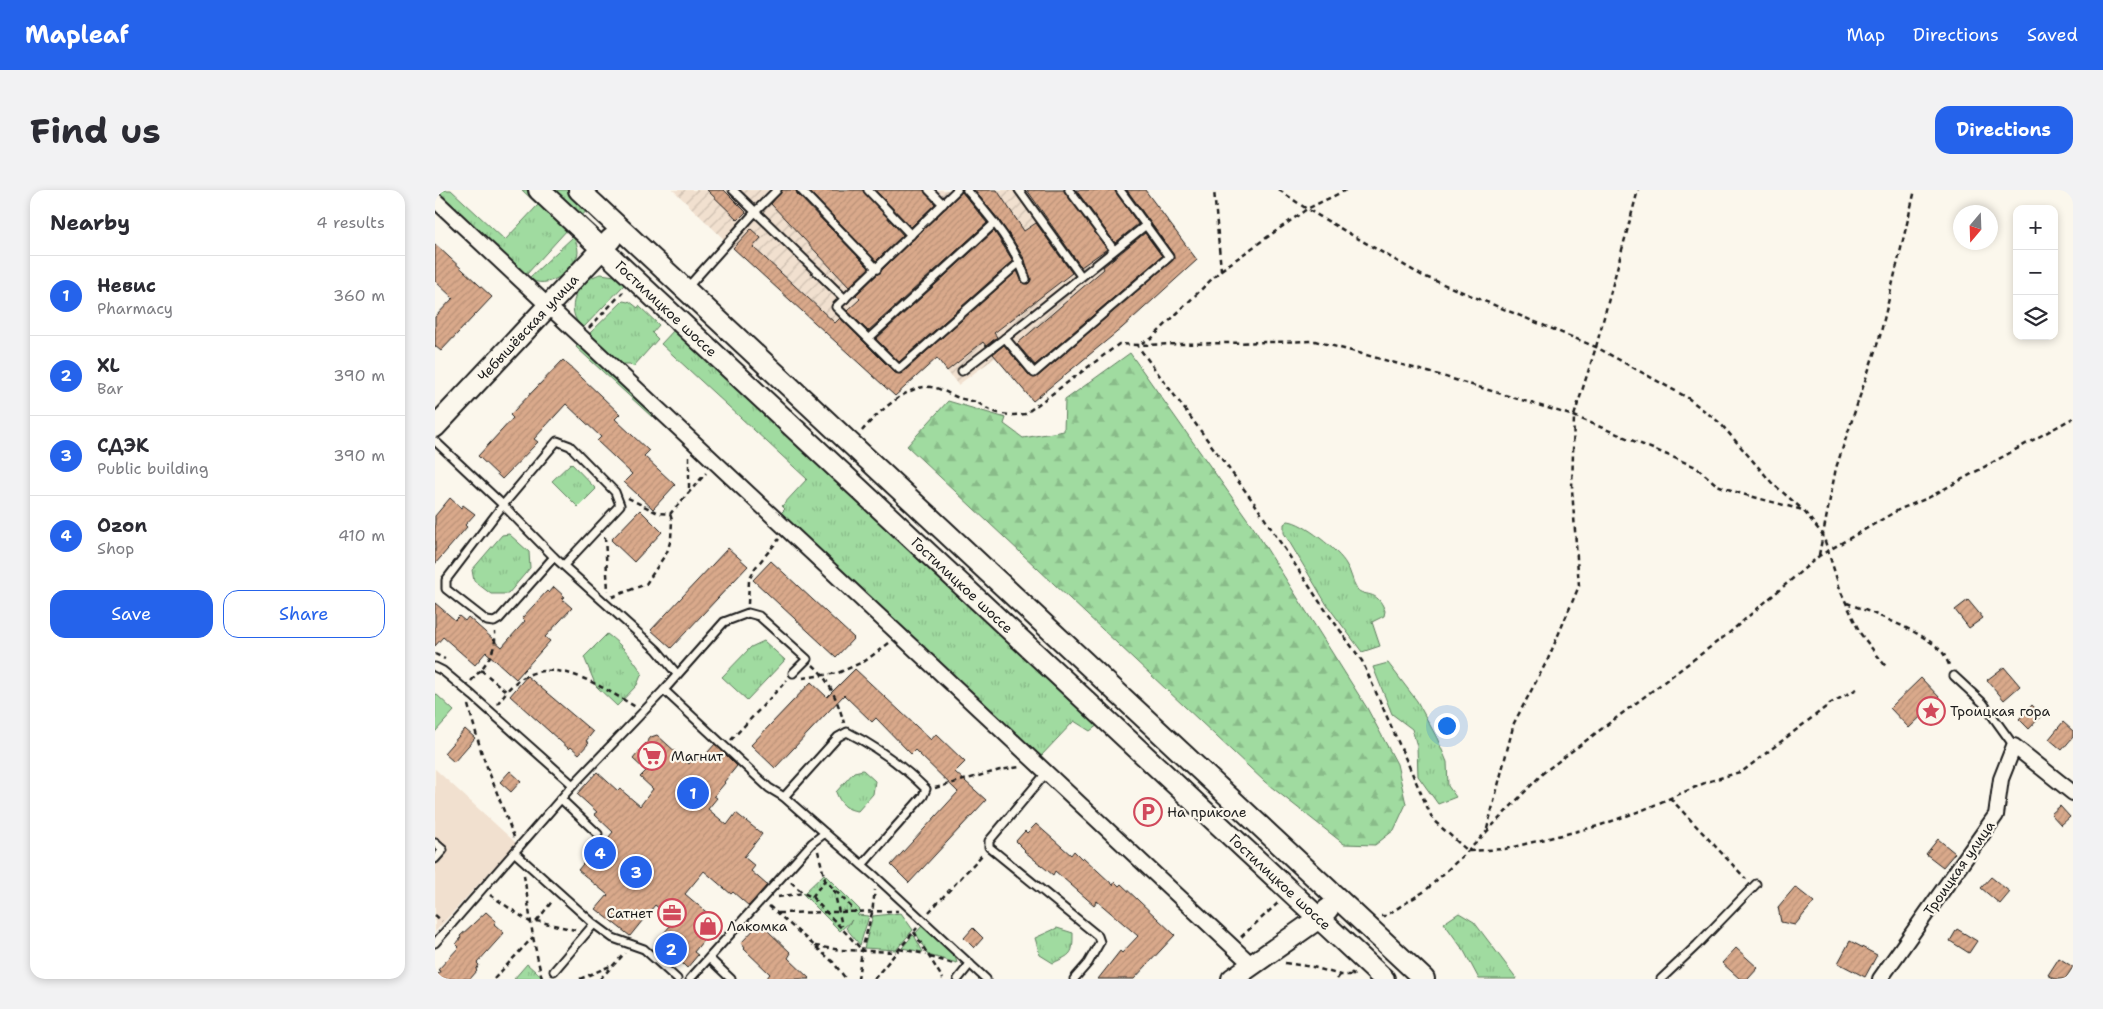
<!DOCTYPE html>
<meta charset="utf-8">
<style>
:root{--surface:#fff;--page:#f2f2f3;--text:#2b2b33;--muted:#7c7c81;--line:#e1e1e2;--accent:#2563eb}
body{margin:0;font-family:"Shantell Sans",sans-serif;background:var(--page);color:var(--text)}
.controls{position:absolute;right:15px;top:15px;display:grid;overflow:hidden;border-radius:10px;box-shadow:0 2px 8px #0003}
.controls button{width:45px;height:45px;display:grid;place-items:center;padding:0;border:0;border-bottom:1px solid var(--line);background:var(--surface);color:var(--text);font:25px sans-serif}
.compass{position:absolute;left:1518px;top:15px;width:45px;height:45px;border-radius:50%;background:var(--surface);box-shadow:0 2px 8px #0003;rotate:199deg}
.you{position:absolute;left:1011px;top:535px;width:18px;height:18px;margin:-12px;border:4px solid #fff;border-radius:50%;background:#1a73e8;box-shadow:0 0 0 8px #1a73e833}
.badge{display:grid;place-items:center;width:32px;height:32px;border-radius:50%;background:var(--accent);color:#fff;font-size:16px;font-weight:700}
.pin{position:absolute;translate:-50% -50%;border:2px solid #fff;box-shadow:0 1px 5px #0006}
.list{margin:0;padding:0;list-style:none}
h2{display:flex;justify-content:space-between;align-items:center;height:65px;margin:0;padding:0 20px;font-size:21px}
h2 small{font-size:16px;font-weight:400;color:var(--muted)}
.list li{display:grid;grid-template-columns:32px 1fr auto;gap:15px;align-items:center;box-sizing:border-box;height:80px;padding:0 20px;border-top:1px solid var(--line)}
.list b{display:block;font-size:19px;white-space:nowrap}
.list p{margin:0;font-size:16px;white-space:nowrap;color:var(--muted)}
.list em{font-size:16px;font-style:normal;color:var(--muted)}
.actions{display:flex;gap:10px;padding:15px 20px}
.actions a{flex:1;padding:11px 0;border:1px solid var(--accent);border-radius:15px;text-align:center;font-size:18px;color:var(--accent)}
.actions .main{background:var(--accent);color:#fff}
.icon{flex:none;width:28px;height:28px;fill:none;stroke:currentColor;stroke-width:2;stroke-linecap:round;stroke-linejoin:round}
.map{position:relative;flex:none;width:1638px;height:789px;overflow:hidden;border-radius:15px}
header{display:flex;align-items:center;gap:30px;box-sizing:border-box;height:70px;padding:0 25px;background:var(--accent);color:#fff}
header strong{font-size:24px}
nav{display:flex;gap:28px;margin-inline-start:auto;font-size:18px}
.intro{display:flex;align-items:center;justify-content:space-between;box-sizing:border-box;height:120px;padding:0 30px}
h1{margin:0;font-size:35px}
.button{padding:12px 22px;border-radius:15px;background:var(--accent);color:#fff;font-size:18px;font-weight:700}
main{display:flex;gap:30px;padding:0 30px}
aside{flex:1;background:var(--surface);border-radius:15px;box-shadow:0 2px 8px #0003}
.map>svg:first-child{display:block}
.built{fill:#f1e0cf}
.industrial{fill:url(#industrial-furrows)}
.grass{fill:url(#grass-tufts);stroke:#5e7c5e}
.forest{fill:url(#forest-firs);stroke:#5e7c5e}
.garden{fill:#a0dba0;stroke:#5e7c5e}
.building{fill:url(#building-hatch);stroke:#1c1c1c}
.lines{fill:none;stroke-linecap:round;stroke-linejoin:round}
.lane-casing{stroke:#1c1c1c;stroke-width:11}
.street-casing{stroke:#1c1c1c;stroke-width:18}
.secondary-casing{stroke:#1c1c1c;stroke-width:24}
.path{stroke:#1c1c1c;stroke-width:2.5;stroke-dasharray:5 4;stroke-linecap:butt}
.lane{stroke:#fbf7ec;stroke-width:7}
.street{stroke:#fbf7ec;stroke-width:14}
.secondary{stroke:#fbf7ec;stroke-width:20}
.labels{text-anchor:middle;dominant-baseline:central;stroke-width:4.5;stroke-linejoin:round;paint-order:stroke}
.street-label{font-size:14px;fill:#1c1c1c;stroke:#fbf7ec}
.poi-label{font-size:14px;fill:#1c1c1c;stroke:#fbf7ec;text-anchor:start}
</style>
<header>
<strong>Mapleaf</strong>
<nav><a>Map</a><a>Directions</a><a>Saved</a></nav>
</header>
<div class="intro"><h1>Find us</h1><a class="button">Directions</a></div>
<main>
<aside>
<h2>Nearby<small>4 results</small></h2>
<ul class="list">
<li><span class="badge">1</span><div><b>Невис</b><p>Pharmacy</p></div><em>360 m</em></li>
<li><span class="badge">2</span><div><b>XL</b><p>Bar</p></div><em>390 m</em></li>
<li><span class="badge">3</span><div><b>СДЭК</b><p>Public building</p></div><em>390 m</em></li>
<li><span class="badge">4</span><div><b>Ozon</b><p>Shop</p></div><em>410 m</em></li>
</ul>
<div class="actions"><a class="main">Save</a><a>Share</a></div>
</aside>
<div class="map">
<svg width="1638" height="789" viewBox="0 0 1638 789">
<defs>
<pattern id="industrial-furrows" width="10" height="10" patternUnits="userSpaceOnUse" patternTransform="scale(1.25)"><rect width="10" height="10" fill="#f1e0cf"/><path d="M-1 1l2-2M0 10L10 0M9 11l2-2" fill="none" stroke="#cec0b1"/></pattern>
<pattern id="grass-tufts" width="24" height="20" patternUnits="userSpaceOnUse" patternTransform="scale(1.25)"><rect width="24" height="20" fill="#a0dba0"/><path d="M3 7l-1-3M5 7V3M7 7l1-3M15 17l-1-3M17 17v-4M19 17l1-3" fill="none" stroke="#89bb89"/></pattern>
<pattern id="forest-firs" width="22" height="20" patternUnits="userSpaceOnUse" patternTransform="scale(1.25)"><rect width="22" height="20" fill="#a0dba0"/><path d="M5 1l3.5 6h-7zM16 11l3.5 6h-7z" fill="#89bb89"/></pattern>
<pattern id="building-hatch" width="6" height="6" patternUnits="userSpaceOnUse" patternTransform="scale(1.25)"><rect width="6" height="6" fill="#d9a98b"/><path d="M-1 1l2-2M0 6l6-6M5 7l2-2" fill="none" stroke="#ba9177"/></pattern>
</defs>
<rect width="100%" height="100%" fill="#fbf7ec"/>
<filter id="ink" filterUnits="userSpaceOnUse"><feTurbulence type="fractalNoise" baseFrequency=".02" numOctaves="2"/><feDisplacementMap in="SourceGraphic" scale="10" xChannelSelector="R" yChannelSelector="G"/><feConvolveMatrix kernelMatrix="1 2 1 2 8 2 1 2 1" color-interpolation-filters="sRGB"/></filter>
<g filter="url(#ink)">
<!-- built -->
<polygon class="built" points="0,579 81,653 0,742"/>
<!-- industrial -->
<polygon class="industrial" points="238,0 710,0 762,70 687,138 598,211 561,167 523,195 502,168 460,206 298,58"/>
<!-- grass -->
<g class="grass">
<polygon points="0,0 16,0 70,50 103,15 87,0 92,0 133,39 91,85"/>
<polygon points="117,0 131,0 152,20 146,27"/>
<path d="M138,47C141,51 143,57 143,62C142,80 110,102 94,88Z"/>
<path d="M166,84L180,86L190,94L148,138C127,120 143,89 166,84Z"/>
<polygon points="188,111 193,112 194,111 203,118 204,116 224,135 217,143 223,149 198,177 195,174 187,174 154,144"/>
<polygon points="240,139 663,535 655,541 639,531 605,567 346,323 350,319 347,316 372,289 226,154"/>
<polygon points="143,155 219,225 217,227 141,157"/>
<polygon points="136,273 161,299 143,317 117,291"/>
<path d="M853,331C868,332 904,361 911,374C916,381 917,391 922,399C929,408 942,398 950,421L949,426L937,432L945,456L927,462L892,415L849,343V334Z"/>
<polygon points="74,344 94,362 95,378 73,404 56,404 39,391 37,380 67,345"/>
<path d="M172,444C187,455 197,467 207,483L202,495L182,516L161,496L149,467Z"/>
<polygon points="329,451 350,470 312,510 287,487 316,457"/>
<polygon points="953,473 982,511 1002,548 1012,572 1013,596 1021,607 1003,614 983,586 982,556 977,539 957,524 938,477"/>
<path d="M428,580L440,591L438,604L423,621C411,620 405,613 401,602L419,582Z"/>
<polygon points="389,684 426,721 422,725 434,726 425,755 411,738 417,730 405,741 368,704"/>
<polygon points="466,723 478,740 461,760 429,758 438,726"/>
<polygon points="1024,723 1039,732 1082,789 1044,789 1029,761 1009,733"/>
<polygon points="487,736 520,766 522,773 493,765 481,743"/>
<path d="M622,738L638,743C638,765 637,764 618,773L605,765L600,748Z"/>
<polygon points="478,745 480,747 488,762 467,758"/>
<polygon points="92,774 109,789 79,789"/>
</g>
<!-- forest -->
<polygon class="forest" points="695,163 818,337 932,518 962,574 971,614 959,640 940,655 909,654 830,592 472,256 513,211 571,228 569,234 588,248 629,241 630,210"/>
<!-- garden -->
<polygon class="garden" points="0,503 19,521 0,542"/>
<!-- building -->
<g class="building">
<polygon points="272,0 289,0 311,22 303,30"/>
<polygon points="347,0 361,0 362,4 434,78 414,97 336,14"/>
<polygon points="373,0 428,0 468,45 441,71"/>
<polygon points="440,0 489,0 500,14 476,37"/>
<polygon points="539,0 562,0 589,41 601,33 637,83 559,143 562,147 551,156 548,152 512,181 502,168 460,206 298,58 316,39 326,48 318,57 400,133 405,128 460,183 466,184 582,81 588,93 593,94 596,90 590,70 578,50 564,30"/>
<polygon points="592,0 629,0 672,59 646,77"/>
<polygon points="641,0 680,0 703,34 680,53"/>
<polygon points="692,0 710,0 762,70 687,138 598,211 558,164 569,155 595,186 602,187 739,69 738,64"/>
<polygon points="527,2 552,33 433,141 412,121 425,109 421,105"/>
<polygon points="559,41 578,71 464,172 441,149"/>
<polygon points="710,43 727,66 600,175 582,154 669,79 668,77"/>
<polygon points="0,54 57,107 6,161 0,156 0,127 18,108 0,91"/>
<polygon points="128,170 185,224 180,229 214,261 209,266 240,295 218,319 189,292 197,284 162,251 166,247 131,214 99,249 103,252 67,289 43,266 78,228 75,225"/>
<polygon points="15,308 26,318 28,315 40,324 30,335 32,337 0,374 0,326"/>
<polygon points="205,320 227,342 199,372 176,350"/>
<polygon points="293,358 313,376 236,458 216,440"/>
<polygon points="336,371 419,448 401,467 318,390"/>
<polygon points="119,397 130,407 127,409 137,418 110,447 115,451 81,489 51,462 40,475 8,447 0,456 0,413 20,430 24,426 30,431 33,427 67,457 90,431 87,428 112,401 114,403"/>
<polygon points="1533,410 1548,428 1534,438 1520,420"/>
<polygon points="1569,477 1585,496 1569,510 1552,490"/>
<polygon points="420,479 496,550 501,544 530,572 520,582 551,610 474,693 456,675 523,602 480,560 476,564 441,528 437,532 409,505 340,578 316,555 376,492 392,507"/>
<polygon points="92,486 158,542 151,551 154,553 144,564 136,557 134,559 75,506"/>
<polygon points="1486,488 1505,508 1474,538 1455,518"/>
<polygon points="1597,515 1607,525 1594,539 1584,529"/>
<polygon points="1628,532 1638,541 1638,547 1627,560 1614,549"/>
<polygon points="30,539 40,548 19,572 9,563"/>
<polygon points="222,545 254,574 260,566 265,571 280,554 302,576 289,592 290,593 279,606 282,608 273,619 292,635 301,623 327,644 309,667 320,676 316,681 332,695 314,716 298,702 296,704 269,681 250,704 283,732 259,762 263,765 252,778 246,772 244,774 220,754 239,731 220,715 195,746 161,719 173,705 143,680 152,669 154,671 178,642 159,624 162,622 142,604 162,582 183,601 185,599 205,616 218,599 205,587 211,581 198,569 216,547"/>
<polygon points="75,581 86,591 76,602 65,592"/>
<polygon points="1625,616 1635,627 1626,635 1616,624"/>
<polygon points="601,634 636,665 639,661 647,669 648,667 678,695 680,692 684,696 686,694 740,745 699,789 663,789 685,761 687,763 703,746 662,711 659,715 620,681 618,685 589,661 590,660 581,651 590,641 592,643"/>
<polygon points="1503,649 1520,663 1508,677 1491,664"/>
<polygon points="1556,687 1575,702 1565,714 1546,698"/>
<polygon points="1360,697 1379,712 1360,735 1346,732 1343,717"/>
<polygon points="51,722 61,731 59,734 69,743 42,773 44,775 41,780 42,781 35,789 0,789 5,781 3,780 24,757 21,754 26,748 25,746"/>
<polygon points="326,732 335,740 333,741 356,763 353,768 375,789 331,789 335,784 309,759 310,758 306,753"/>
<polygon points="538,738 548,748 539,758 529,748"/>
<polygon points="1522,739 1542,751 1534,763 1515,751"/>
<polygon points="1415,751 1442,765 1430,787 1403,773"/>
<polygon points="1301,758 1323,778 1313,789 1305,789 1287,773"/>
<polygon points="1624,768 1638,777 1630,789 1620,789 1613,785"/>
</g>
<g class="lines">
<defs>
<g id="lane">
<polyline points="298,0 410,109"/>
<polyline points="366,0 442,79"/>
<polyline points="433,0 476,45"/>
<polyline points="494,0 508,14"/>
<polyline points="522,0 401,117 464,179 585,72"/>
<path d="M532,0C555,27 580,55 591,89"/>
<polyline points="584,0 646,86"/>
<polyline points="634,0 679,60"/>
<polyline points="251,99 321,21 342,0"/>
<polyline points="434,148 560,33"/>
<polyline points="570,148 711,35"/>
<polyline points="527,181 570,148 599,183 734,67 685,0"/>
<polyline points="0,251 68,315 119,367 222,460 242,484"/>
<polyline points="119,367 64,429 59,432 52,431 11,399 11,390 68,315 122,251 135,256 180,302 185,315 129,375"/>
<polyline points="0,477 8,481 38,506 138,595"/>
<polyline points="1519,486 1548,513 1579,556"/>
<polyline points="229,500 289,432 313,423 324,426 372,469 358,483"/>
<polyline points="612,582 554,651 554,657 663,746 665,752 653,773 639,789"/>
<path d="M349,607L403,547L412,542C440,556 469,577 491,599L488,606L427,675"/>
<polyline points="126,609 163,644"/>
<polyline points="0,653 8,660 0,669"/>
<polyline points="80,663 159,734 178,748 209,759 242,789"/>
<polyline points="0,753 138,595 229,500 334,598 349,607 390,643"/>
<polyline points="275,769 296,789"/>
<polyline points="119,781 159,734"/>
<polyline points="255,789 377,653 390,643 441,687 551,789"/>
<polyline points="523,789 535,774"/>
<polyline points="1226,789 1262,755 1321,694"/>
</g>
<g id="street">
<polyline points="0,10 817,775"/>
<polyline points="1445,789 1561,625 1566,589 1579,556 1638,603"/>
</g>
<g id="secondary">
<path id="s1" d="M104,0L949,789"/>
<polyline points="144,0 989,789"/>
<path id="s2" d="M0,237L176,49"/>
<polyline points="797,789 884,728 893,719"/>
</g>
</defs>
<!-- lane casing -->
<use href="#lane" class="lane-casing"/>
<!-- street casing -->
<use href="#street" class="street-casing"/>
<!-- secondary casing -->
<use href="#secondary" class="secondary-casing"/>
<!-- path -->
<g class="path">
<polyline points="844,0 872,19 986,85 1161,157 1253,208 1285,233 1337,293 1367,319"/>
<polyline points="786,80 872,19 911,0"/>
<polyline points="154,138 188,102"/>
<path d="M427,241C440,225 474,193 496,197C506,198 515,205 524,208C530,210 537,210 543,213C546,214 549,218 553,219C564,225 577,226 590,224L684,154L702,155L716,149L786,80L779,0"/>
<polyline points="254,266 254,301"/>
<polyline points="193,308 223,323 235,324 271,283"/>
<polyline points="170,347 173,401"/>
<polyline points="1384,365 1401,278 1445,146 1480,0"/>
<polyline points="177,407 211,394 232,362 236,349 237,330 235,324"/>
<path d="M1412,413C1437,423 1492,443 1508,463C1511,467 1513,473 1515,477"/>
<polyline points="313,414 314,390 320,378 344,349"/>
<polyline points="0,464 10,469"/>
<path d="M378,475C394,489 403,512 409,533"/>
<polyline points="46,480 72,502"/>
<polyline points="368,488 403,483 430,471 454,453"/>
<path d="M36,491C49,477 62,462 60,442"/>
<polyline points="1422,499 1396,513 1308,581 1272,592 1208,620 1163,636 1070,659 1033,661 998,630 927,471 884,411 820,314 702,155 880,151 1004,185 1139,226 1261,277 1282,295 1307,304 1368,320 1388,345 1406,402 1425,443 1452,478"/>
<path d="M62,514C68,507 73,498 80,493C118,462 166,497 201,517"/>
<polyline points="33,515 47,564 79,647"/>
<polyline points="296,550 352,490"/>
<polyline points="500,598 565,580 585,577"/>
<polyline points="1235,608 1311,689"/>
<polyline points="1052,639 1079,533 1113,469 1144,396 1137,299 1139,226 1161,157 1203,0"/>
<polyline points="383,661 390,690 421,722"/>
<polyline points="89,685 98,747 107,789"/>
<polyline points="356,692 368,703 377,707 427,760"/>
<polyline points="399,700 407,736"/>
<polyline points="55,705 95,732 102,731 140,740"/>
<polyline points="343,707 368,703"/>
<polyline points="377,707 390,690"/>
<polyline points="334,716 398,772 411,789"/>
<polyline points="494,722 548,664"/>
<polyline points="343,723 463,721"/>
<polyline points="0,725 7,731"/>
<polyline points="946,726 950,726 990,701 1033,661 1108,583 1294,443 1384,366 1465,319 1493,308 1638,228"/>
<polyline points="102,731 118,710"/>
<polyline points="479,742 508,789"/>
<polyline points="806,747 844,712"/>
<polyline points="380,756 406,760 461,762"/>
<polyline points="464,759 491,764"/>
<polyline points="495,767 519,774"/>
<polyline points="850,773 878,777 905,785 917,785"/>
<polyline points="916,782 921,789"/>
<polyline points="59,789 98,747"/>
<polyline points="145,789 175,776"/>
<polyline points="165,789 190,763"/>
<polyline points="423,789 427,760 437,723 440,700"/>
<polyline points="439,789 482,738"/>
<polyline points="902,789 905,785"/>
</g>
<!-- lane -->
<use href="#lane" class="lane"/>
<!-- street -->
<use href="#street" class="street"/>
<!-- secondary -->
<use href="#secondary" class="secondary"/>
</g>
</g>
<!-- icons -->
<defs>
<symbol id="sight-ring" viewBox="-11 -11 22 22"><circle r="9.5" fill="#fbf7ec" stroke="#d1495b" stroke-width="1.5"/><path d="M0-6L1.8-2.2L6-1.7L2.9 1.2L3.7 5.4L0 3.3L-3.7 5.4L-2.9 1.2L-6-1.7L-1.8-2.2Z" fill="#d1495b"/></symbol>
<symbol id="supermarket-ring" viewBox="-11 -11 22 22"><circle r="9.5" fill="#fbf7ec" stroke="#d1495b" stroke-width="1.5"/><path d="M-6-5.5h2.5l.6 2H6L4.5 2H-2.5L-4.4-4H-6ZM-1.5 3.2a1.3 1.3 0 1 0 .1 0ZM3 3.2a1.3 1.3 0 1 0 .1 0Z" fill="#d1495b"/></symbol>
<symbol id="parking-ring" viewBox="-11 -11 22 22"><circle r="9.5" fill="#fbf7ec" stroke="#d1495b" stroke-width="1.5"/><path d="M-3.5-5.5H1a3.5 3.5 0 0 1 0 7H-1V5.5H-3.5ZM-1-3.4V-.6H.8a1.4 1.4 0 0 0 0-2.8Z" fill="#d1495b"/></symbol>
<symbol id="office-ring" viewBox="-11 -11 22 22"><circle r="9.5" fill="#fbf7ec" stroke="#d1495b" stroke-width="1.5"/><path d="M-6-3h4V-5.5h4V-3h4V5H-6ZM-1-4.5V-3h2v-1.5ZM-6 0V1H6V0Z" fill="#d1495b"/></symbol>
<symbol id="shop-ring" viewBox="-11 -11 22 22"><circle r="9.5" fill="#fbf7ec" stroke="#d1495b" stroke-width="1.5"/><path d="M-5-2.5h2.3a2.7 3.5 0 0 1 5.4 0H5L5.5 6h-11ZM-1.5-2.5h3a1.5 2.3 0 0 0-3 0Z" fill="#d1495b"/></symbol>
</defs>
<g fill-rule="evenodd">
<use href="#sight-ring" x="1480" y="505" width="32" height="32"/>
<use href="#supermarket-ring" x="201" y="550" width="32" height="32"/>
<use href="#parking-ring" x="697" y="606" width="32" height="32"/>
<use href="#office-ring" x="221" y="707" width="32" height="32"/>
<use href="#shop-ring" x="257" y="720" width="32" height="32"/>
</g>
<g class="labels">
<!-- street labels -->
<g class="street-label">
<text stroke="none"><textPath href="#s1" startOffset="174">Гостилицкое шоссе</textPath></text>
<text stroke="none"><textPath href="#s2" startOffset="136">Чебышёвская улица</textPath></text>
<text stroke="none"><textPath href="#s1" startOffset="579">Гостилицкое шоссе</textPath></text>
<text transform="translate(1524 678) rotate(-55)">Троицкая улица</text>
<text stroke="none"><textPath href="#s1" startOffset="1014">Гостилицкое шоссе</textPath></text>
</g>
<!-- poi labels -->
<g class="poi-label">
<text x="1515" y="521">Троицкая гора</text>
<text x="236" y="566">Магнит</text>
<text x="732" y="622">На приколе</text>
<text x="218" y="723" text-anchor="end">Сатнет</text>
<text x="292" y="736">Лакомка</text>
</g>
</g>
</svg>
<div class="controls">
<button>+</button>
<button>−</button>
<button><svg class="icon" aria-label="layers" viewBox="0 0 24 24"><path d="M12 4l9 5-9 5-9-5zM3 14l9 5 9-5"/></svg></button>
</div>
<svg class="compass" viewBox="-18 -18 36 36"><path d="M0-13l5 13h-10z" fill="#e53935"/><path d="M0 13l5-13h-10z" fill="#7c7c81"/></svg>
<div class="you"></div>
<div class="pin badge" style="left:258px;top:603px">1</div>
<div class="pin badge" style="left:236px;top:759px">2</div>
<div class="pin badge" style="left:201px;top:682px">3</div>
<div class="pin badge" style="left:165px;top:663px">4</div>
</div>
</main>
